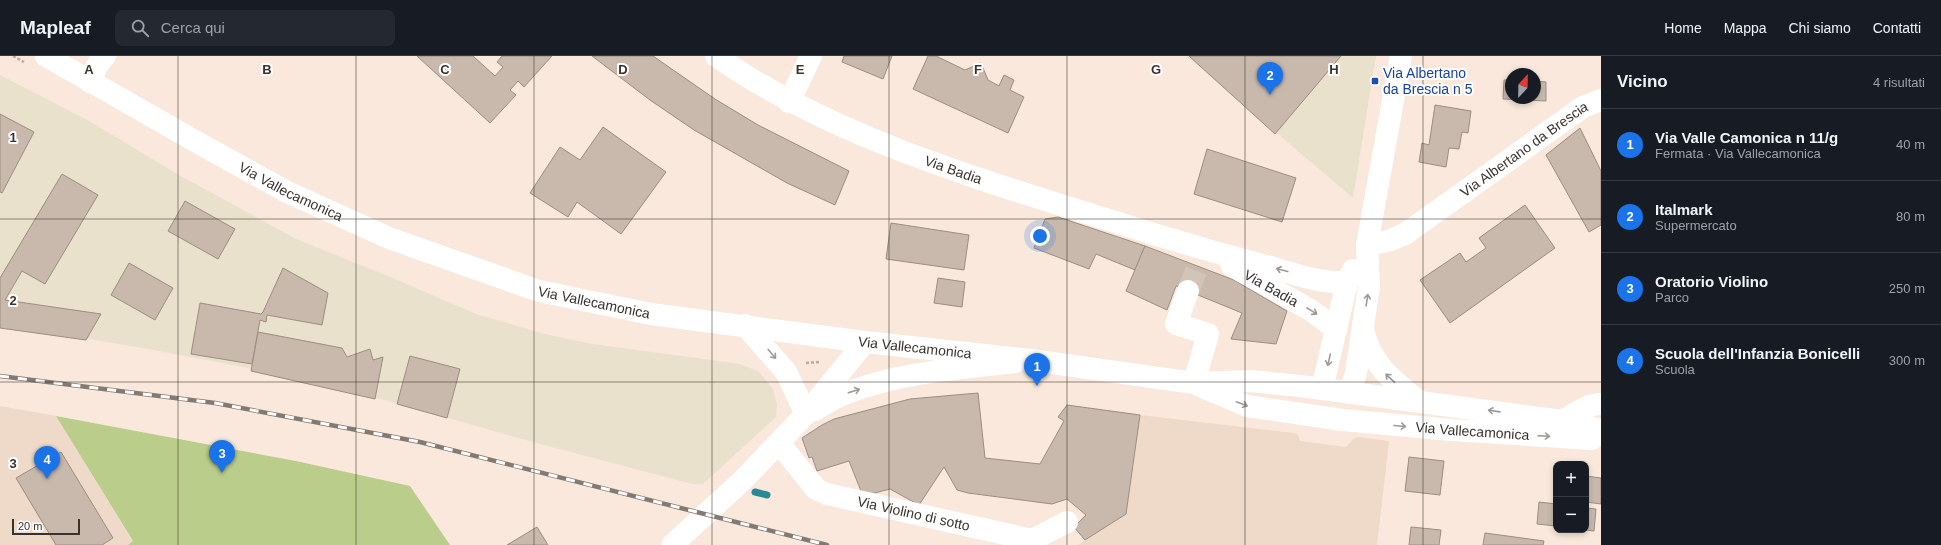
<!DOCTYPE html>
<html lang="it">
<meta charset="utf-8">
<style>
:root{--surface:#171b24;--page:#242831;--text:#f1f3f6;--muted:#9ea1a6;--line:#363941;--accent:#1a73e8}
body{margin:0;font-family:Helvetica,sans-serif;background:var(--page);color:var(--text)}
.controls{position:absolute;right:12px;bottom:12px;display:grid;overflow:hidden;border-radius:8px;box-shadow:0 2px 6px #0003}
.controls button{width:36px;height:36px;display:grid;place-items:center;padding:0;border:0;border-bottom:1px solid var(--line);background:var(--surface);color:var(--text);font:20px sans-serif}
.compass{position:absolute;left:1505px;top:12px;width:36px;height:36px;border-radius:50%;background:var(--surface);box-shadow:0 2px 6px #0003;rotate:22deg}
.scale{position:absolute;left:12px;bottom:10px;width:68px;box-sizing:border-box;padding-left:4px;border:2px solid #39332e;border-top:0;font-size:11px;line-height:14px;white-space:nowrap;color:#39332e;-webkit-text-stroke:3px #fff;paint-order:stroke}
.you{position:absolute;left:1040px;top:180px;width:14px;height:14px;margin:-10px;border:3px solid #fff;border-radius:50%;background:#1a73e8;box-shadow:0 0 0 6px #1a73e833}
.badge{display:grid;place-items:center;width:26px;height:26px;border-radius:50%;background:var(--accent);color:#fff;font-size:13px;font-weight:700}
.pin{position:absolute;translate:-50% -33px;filter:drop-shadow(0 1px 2px #0008)}
.pin::after{content:'';position:absolute;top:21px;width:14px;height:12px;background:inherit;clip-path:polygon(0 0,100% 0,50% 100%)}
.list{margin:0;padding:0;list-style:none}
h2{display:flex;justify-content:space-between;align-items:center;height:52px;margin:0;padding:0 16px;font-size:17px}
h2 small{font-size:13px;font-weight:400;color:var(--muted)}
.list li{display:grid;grid-template-columns:26px 1fr auto;gap:12px;align-items:center;box-sizing:border-box;height:72px;padding:0 16px;border-top:1px solid var(--line)}
.list b{display:block;font-size:15px;white-space:nowrap}
.list p{margin:0;font-size:13px;white-space:nowrap;color:var(--muted)}
.list em{font-size:13px;font-style:normal;color:var(--muted)}
.icon{flex:none;width:22px;height:22px;fill:none;stroke:currentColor;stroke-width:2;stroke-linecap:round;stroke-linejoin:round}
.map{position:relative;flex:none;width:1601px;height:489px;overflow:hidden}
header{display:flex;align-items:center;gap:24px;box-sizing:border-box;height:56px;padding:0 20px;background:var(--surface);border-bottom:1px solid var(--line)}
header strong{font-size:19px}
nav{display:flex;gap:22px;margin-inline-start:auto;font-size:14px}
.search{width:280px;height:36px;background:var(--page);display:flex;align-items:center;gap:10px;box-sizing:border-box;padding:0 14px;border-radius:8px;color:var(--muted);font-size:15px}
main{display:flex}
aside{flex:1;background:var(--surface)}
.map>svg:first-child{display:block}
.built{fill:#efd9c8}
.industrial{fill:#eae1cc}
.green{fill:#bacd8a}
.lines{fill:none;stroke-linecap:round;stroke-linejoin:round}
.stream{stroke:#298a97;stroke-width:7}
.building{fill:#c9b9ad;stroke:#9c8d81}
.minor-tunnel{stroke:#d3c4b8;stroke-width:22;stroke-dasharray:22 11;stroke-linecap:butt}
.path{stroke:#b9aba1;stroke-width:2.5;stroke-dasharray:3 2;stroke-linecap:butt}
.minor{stroke:#fff;stroke-width:22}
.major{stroke:#fff;stroke-width:22}
.rail-casing{stroke:#847a72;stroke-width:4.5}
.rail{stroke:#fff;stroke-width:3;stroke-dasharray:9;stroke-linecap:butt}
.oneway{stroke:#9c9996}
.grid{fill:none;stroke:#39332e;stroke-width:1;stroke-opacity:0.55}
.transit-dot{fill:#1a4fb4;stroke:#fff;stroke-width:1.5}
.labels{text-anchor:middle;dominant-baseline:central;stroke-width:4;stroke-linejoin:round;paint-order:stroke}
.transit-label{font-size:14px;fill:#164399;stroke:#fff;text-anchor:start}
.street-label{font-size:14px;fill:#39332e;stroke:#fff}
.grid-label{font-size:13px;text-anchor:middle;font-weight:bold;fill:#39332e;stroke:#fff;stroke-width:4;stroke-linejoin:round;paint-order:stroke}
</style>
<header>
<strong>Mapleaf</strong>
<div class="search"><svg class="icon" aria-label="search" viewBox="0 0 24 24"><circle cx="10" cy="10" r="6"/><path d="M15 15l6 6"/></svg>Cerca qui</div>
<nav><a>Home</a><a>Mappa</a><a>Chi siamo</a><a>Contatti</a></nav>
</header>
<main>
<div class="map">
<svg width="1601" height="489" viewBox="0 0 1601 489">
<rect width="100%" height="100%" fill="#f9e8db"/>
<!-- built -->
<g class="built">
<polygon points="0,350 56,360 133,486 128,489 0,489"/>
<polygon points="1140,359 1294,377 1298,379 1300,385 1346,391 1353,383 1358,381 1389,385 1377,489 1078,489 1126,458"/>
</g>
<!-- industrial -->
<g class="industrial">
<polygon points="1186,0 1376,0 1353,142 1245,50"/>
<polygon points="0,19 91,66 179,119 296,183 388,220 476,258 545,278 593,288 740,308 758,315 773,333 777,348 776,361 703,428 692,428 533,386 384,344 253,313 148,293 0,268"/>
</g>
<!-- green -->
<polygon class="green" points="56,360 296,405 410,430 450,489 128,489 133,485"/>
<g class="lines">
<!-- stream -->
<polyline class="stream" points="755,436 767,439"/>
</g>
<!-- building -->
<g class="building">
<polygon points="417,0 473,0 495,20 503,11 497,6 502,0 552,0 524,31 518,25 510,34 516,39 490,67"/>
<polygon points="592,0 653,0 715,43 758,69 849,115 835,149 787,127 694,74 650,44"/>
<polygon points="844,0 892,0 883,23 842,6"/>
<polygon points="928,0 936,0 965,14 981,7 988,24 999,30 1004,19 1014,24 1010,34 1024,41 1008,77 913,33"/>
<polygon points="1189,0 1341,0 1275,78"/>
<polygon points="1504,24 1511,24 1511,42 1535,42 1535,25 1546,26 1546,45 1503,43"/>
<polygon points="1435,49 1471,55 1468,77 1462,76 1459,93 1449,92 1446,111 1419,106 1422,87 1429,89"/>
<polygon points="0,58 34,76 2,137 0,136"/>
<polygon points="603,71 666,116 621,178 577,146 568,161 530,137 560,91 580,104"/>
<polygon points="1580,72 1601,115 1601,169 1589,176 1546,99"/>
<polygon points="1207,93 1296,122 1282,166 1194,138"/>
<polygon points="62,118 98,139 45,228 22,215 5,244 101,258 86,284 0,272 0,222"/>
<polygon points="185,145 235,173 218,203 168,175"/>
<polygon points="1525,149 1555,192 1450,267 1420,224 1460,197 1466,206 1486,192 1479,182"/>
<polygon points="1058,161 1145,190 1135,214 1096,198 1089,213 1034,192 1045,163"/>
<polygon points="891,167 969,179 964,214 886,203"/>
<polygon points="1145,190 1234,224 1287,255 1276,288 1231,283 1242,257 1176,230 1167,254 1126,235"/>
<polygon points="129,207 173,232 155,264 111,239"/>
<polygon points="283,212 328,237 322,269 267,259 266,266 260,264 252,308 191,298 200,247 261,258 263,256"/>
<polygon points="938,222 965,226 962,251 934,247"/>
<polygon points="258,276 342,292 347,301 370,293 373,304 383,301 375,343 251,315"/>
<polygon points="410,300 460,313 447,362 397,348"/>
<polygon points="978,337 985,402 1040,408 1064,365 1058,361 1067,349 1140,359 1126,458 1085,484 1074,471 1086,459 1067,443 1052,448 968,437 957,434 944,411 919,449 890,433 863,440 849,405 817,415 812,401 809,402 802,382 822,369 834,363 910,343"/>
<polygon points="61,396 113,482 102,489 56,489 16,422"/>
<polygon points="1409,401 1444,405 1440,439 1405,435"/>
<polygon points="1586,420 1601,422 1601,448 1586,446"/>
<polygon points="1539,446 1556,448 1556,470 1537,468"/>
<polygon points="1586,452 1596,453 1594,475 1586,474"/>
<polygon points="537,471 548,489 507,489"/>
<polygon points="1411,471 1441,474 1439,489 1409,489"/>
<polygon points="1485,477 1544,485 1543,489 1483,489"/>
</g>
<g class="lines">
<!-- minor-tunnel -->
<polyline class="minor-tunnel" points="1188,235 1198,210"/>
<!-- path -->
<g class="path">
<polyline points="13,0 24,6"/>
<polyline points="806,307 819,306"/>
</g>
<!-- minor -->
<g class="minor">
<path id="s1" d="M716,0C843,89 1011,132 1157,179C1196,191 1235,202 1274,212C1298,219 1322,228 1347,226"/>
<polyline points="90,26 98,8 105,0"/>
<polyline points="789,46 811,0"/>
<path id="s2" d="M1367,189L1388,185L1405,178L1583,51L1601,44"/>
<path id="s3" d="M1232,210L1312,255L1336,273"/>
<polyline points="1188,235 1176,268 1208,278 1194,327"/>
<polyline points="745,269 786,316 806,358"/>
<path d="M1363,274C1372,310 1392,324 1420,346"/>
<polyline points="1322,333 1347,226 1353,214"/>
<polyline points="1350,337 1356,317 1369,230 1367,189 1401,0"/>
<path d="M815,354C825,348 836,341 847,337C900,316 959,313 1015,306"/>
<path d="M1563,365C1574,358 1587,348 1601,348"/>
<path id="s4" d="M779,387L816,433L827,438L1032,484L1067,466"/>
<polyline points="672,489 743,424 806,358 865,286"/>
</g>
<!-- major -->
<g class="major">
<path id="s5" d="M46,0L202,89L287,136L389,182L539,235L651,258L865,286L1031,304L1194,327L1251,325L1300,330L1563,365L1601,374"/>
<path id="s6" d="M1200,330L1247,350L1343,364L1452,374L1592,383"/>
</g>
<defs>
<polyline id="rail" points="0,320 215,347 420,386 827,489"/>
</defs>
<!-- rail casing -->
<use href="#rail" class="rail-casing"/>
<!-- rail -->
<use href="#rail" class="rail"/>
</g>
<!-- one-way arrows -->
<defs><path id="oneway-shaft" d="M-6 0H5M1.5-3L5.5 0L1.5 3" fill="none" stroke-width="1.6" stroke-linecap="round" stroke-linejoin="round"/></defs>
<g class="oneway">
<use href="#oneway-shaft" transform="translate(1282 214) rotate(-165)"/>
<use href="#oneway-shaft" transform="translate(1367 244) rotate(-81)"/>
<use href="#oneway-shaft" transform="translate(1312 255) rotate(32)"/>
<use href="#oneway-shaft" transform="translate(772 298) rotate(50)"/>
<use href="#oneway-shaft" transform="translate(1329 304) rotate(103)"/>
<use href="#oneway-shaft" transform="translate(1390 322) rotate(-137)"/>
<use href="#oneway-shaft" transform="translate(854 335) rotate(-18)"/>
<use href="#oneway-shaft" transform="translate(1242 348) rotate(21)"/>
<use href="#oneway-shaft" transform="translate(1494 355) rotate(-172)"/>
<use href="#oneway-shaft" transform="translate(1400 370) rotate(5)"/>
<use href="#oneway-shaft" transform="translate(1544 380) rotate(3)"/>
</g>
<!-- grid -->
<path class="grid" d="M178,0V489M356,0V489M534,0V489M712,0V489M889,0V489M1067,0V489M1245,0V489M1423,0V489M0,163H1601M0,326H1601"/>
<!-- markers -->
<rect class="transit-dot" x="1371" y="21" width="8" height="8" rx="2"/>
<g class="labels">
<!-- transit labels -->
<g class="transit-label">
<text x="1383" y="17">Via Albertano<tspan x="1383" dy="16">da Brescia n 5</tspan></text>
</g>
<!-- street labels -->
<g class="street-label">
<text stroke="none"><textPath href="#s2" startOffset="186">Via Albertano da Brescia</textPath></text>
<text stroke="none"><textPath href="#s1" startOffset="264">Via Badia</textPath></text>
<text stroke="none"><textPath href="#s5" startOffset="280">Via Vallecamonica</textPath></text>
<text stroke="none"><textPath href="#s3" startOffset="45">Via Badia</textPath></text>
<text stroke="none"><textPath href="#s5" startOffset="604">Via Vallecamonica</textPath></text>
<text stroke="none"><textPath href="#s5" startOffset="928">Via Vallecamonica</textPath></text>
<text stroke="none"><textPath href="#s6" startOffset="278">Via Vallecamonica</textPath></text>
<text stroke="none"><textPath href="#s4" startOffset="160">Via Violino di sotto</textPath></text>
</g>
</g>
<g class="grid-label">
<text x="89" y="18">A</text>
<text x="267" y="18">B</text>
<text x="445" y="18">C</text>
<text x="623" y="18">D</text>
<text x="800" y="18">E</text>
<text x="978" y="18">F</text>
<text x="1156" y="18">G</text>
<text x="1334" y="18">H</text>
<text x="13" y="86">1</text>
<text x="13" y="249">2</text>
<text x="13" y="412">3</text>
</g>
</svg>
<div class="controls">
<button>+</button>
<button>−</button>
</div>
<svg class="compass" viewBox="-18 -18 36 36"><path d="M0-13l5 13h-10z" fill="#e53935"/><path d="M0 13l5-13h-10z" fill="#9ea1a6"/></svg>
<div class="scale">20 m</div>
<div class="you"></div>
<div class="pin badge" style="left:1037px;top:330px">1</div>
<div class="pin badge" style="left:1270px;top:39px">2</div>
<div class="pin badge" style="left:222px;top:417px">3</div>
<div class="pin badge" style="left:47px;top:423px">4</div>
</div>
<aside>
<h2>Vicino<small>4 risultati</small></h2>
<ul class="list">
<li><span class="badge">1</span><div><b>Via Valle Camonica n 11/g</b><p>Fermata · Via Vallecamonica</p></div><em>40 m</em></li>
<li><span class="badge">2</span><div><b>Italmark</b><p>Supermercato</p></div><em>80 m</em></li>
<li><span class="badge">3</span><div><b>Oratorio Violino</b><p>Parco</p></div><em>250 m</em></li>
<li><span class="badge">4</span><div><b>Scuola dell'Infanzia Bonicelli</b><p>Scuola</p></div><em>300 m</em></li>
</ul>
</aside>
</main>
